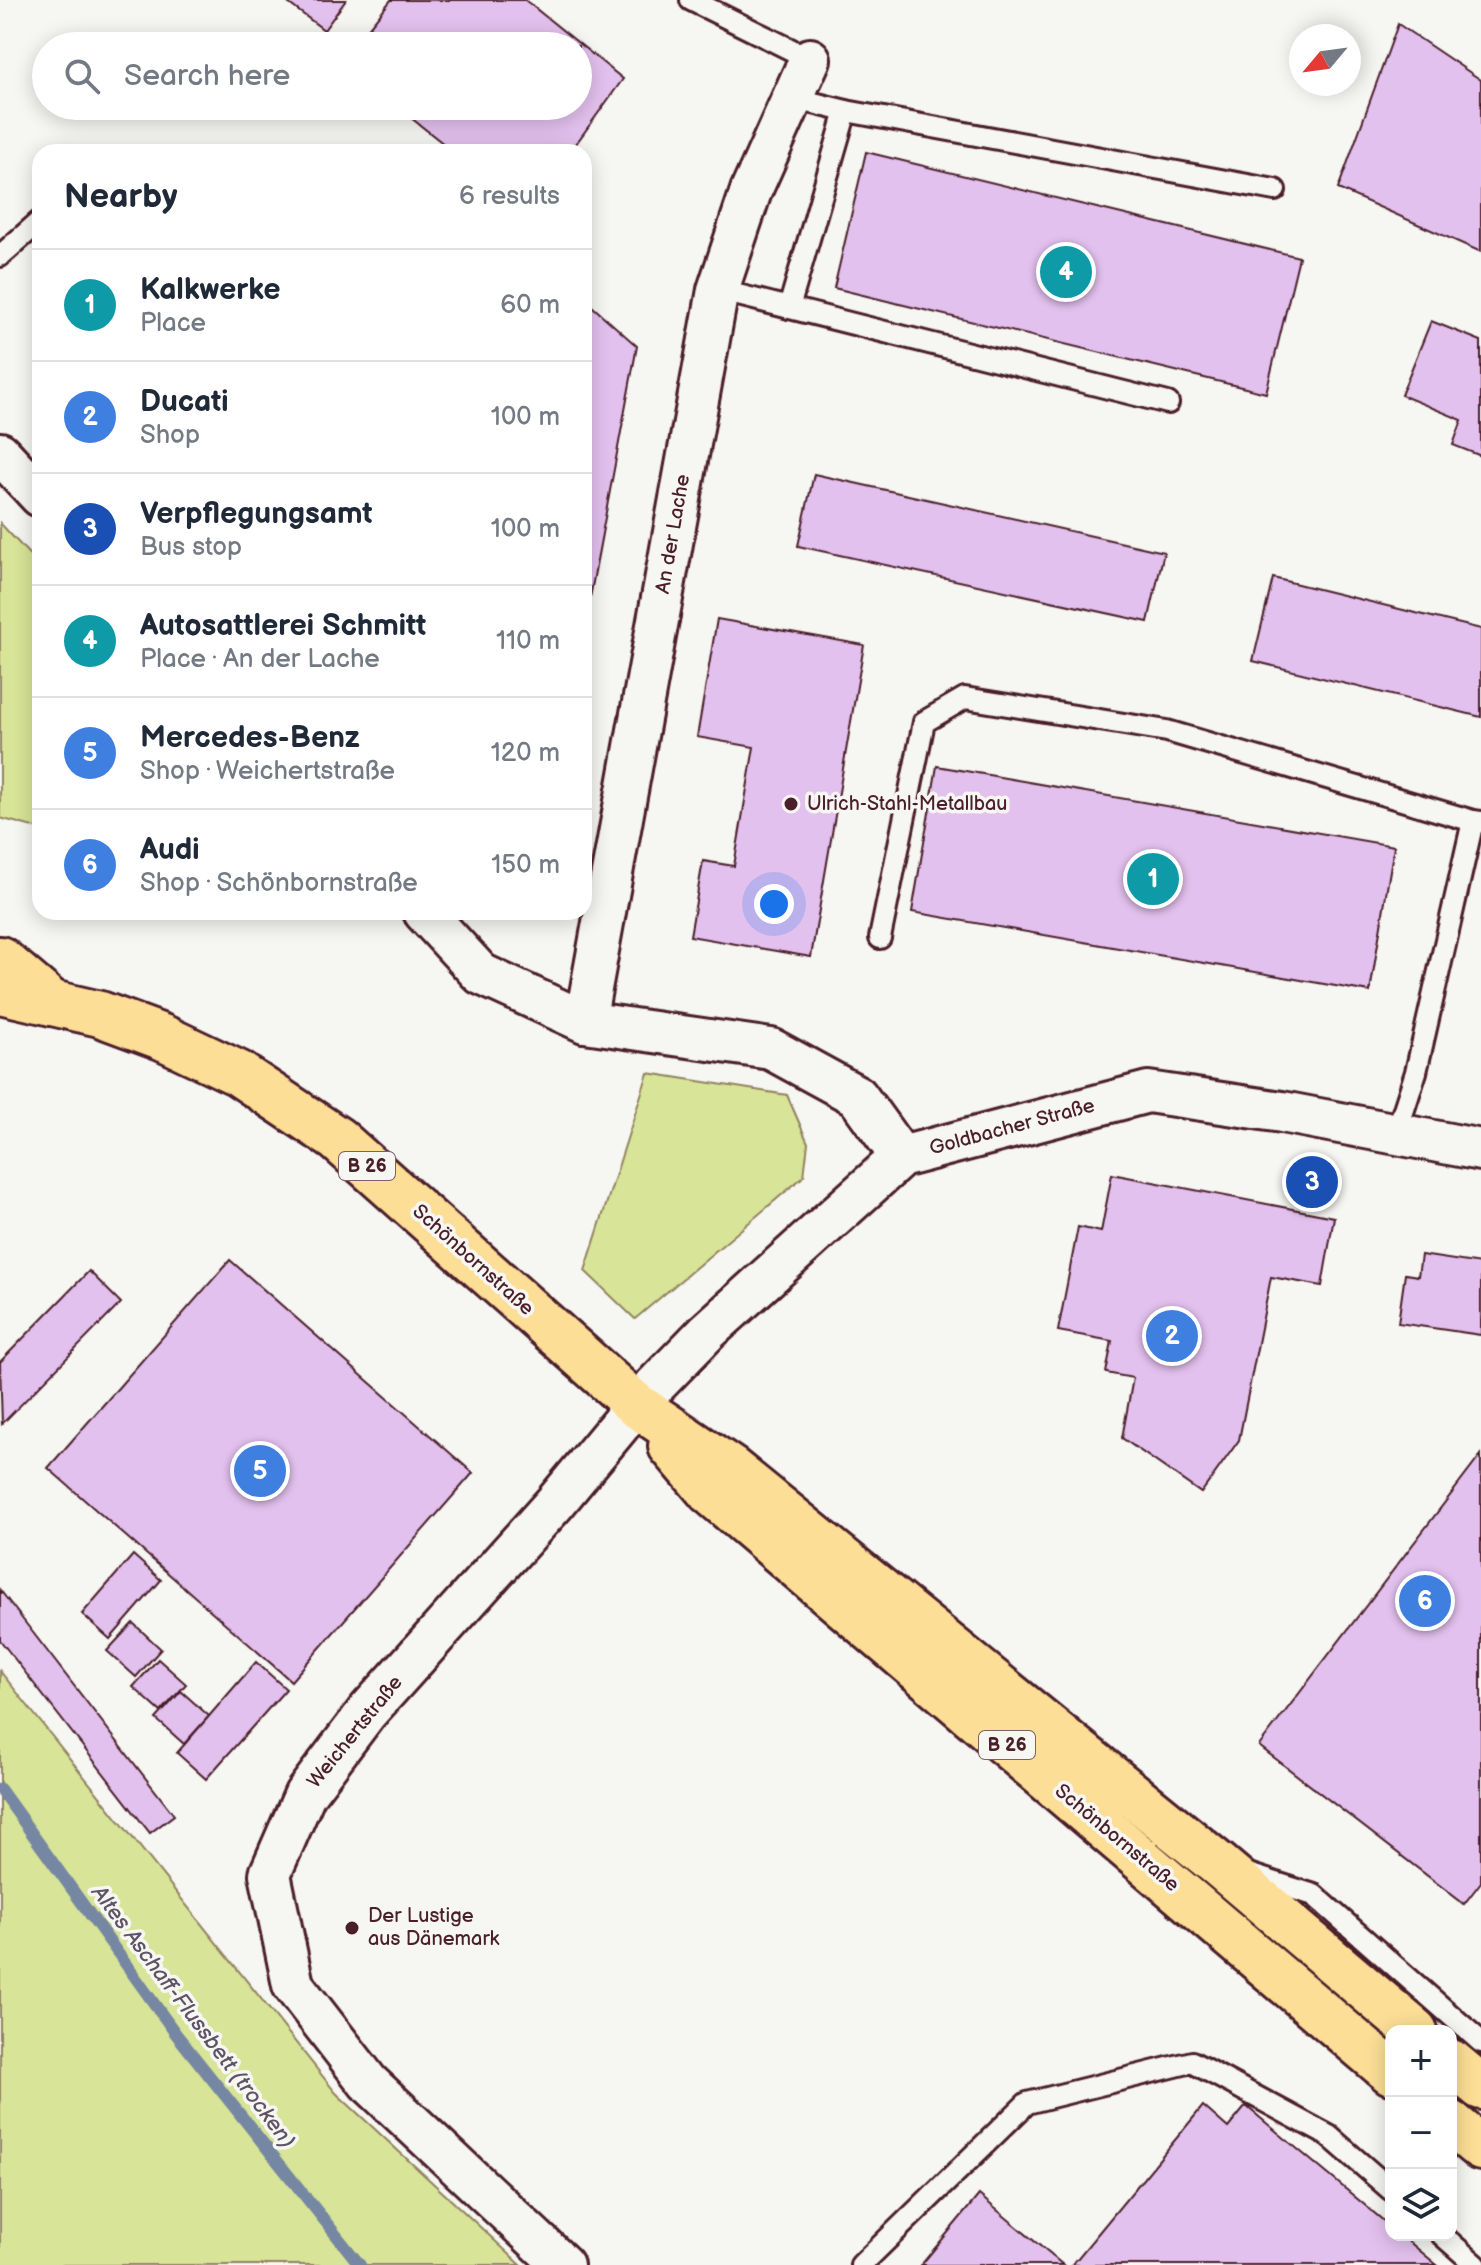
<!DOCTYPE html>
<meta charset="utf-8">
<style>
:root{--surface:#fff;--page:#f2f2f3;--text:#1f2937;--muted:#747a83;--line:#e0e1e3;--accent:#4a1f2b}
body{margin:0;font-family:"Balsamiq Sans",sans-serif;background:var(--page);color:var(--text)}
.controls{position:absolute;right:24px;bottom:24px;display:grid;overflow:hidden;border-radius:16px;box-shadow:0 4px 20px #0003}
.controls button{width:72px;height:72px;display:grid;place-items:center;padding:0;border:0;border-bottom:2px solid var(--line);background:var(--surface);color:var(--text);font:40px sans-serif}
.compass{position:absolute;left:1289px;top:24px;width:72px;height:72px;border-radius:50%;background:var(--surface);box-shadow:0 4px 20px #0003;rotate:241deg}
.you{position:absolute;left:774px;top:904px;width:28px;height:28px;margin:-20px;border:6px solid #fff;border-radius:50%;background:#1a73e8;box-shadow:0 0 0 12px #1a73e833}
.badge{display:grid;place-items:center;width:52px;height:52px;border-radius:50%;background:var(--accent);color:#fff;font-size:26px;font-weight:700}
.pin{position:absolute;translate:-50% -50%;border:4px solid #fff;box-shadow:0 2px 8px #0006}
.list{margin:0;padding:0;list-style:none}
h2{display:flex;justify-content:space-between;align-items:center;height:104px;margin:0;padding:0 32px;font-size:34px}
h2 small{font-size:26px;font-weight:400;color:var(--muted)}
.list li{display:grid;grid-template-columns:52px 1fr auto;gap:24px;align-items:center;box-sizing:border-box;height:112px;padding:0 32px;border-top:2px solid var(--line)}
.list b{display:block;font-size:30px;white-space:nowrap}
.list p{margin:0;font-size:26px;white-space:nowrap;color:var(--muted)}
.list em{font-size:26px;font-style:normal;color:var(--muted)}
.icon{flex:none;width:44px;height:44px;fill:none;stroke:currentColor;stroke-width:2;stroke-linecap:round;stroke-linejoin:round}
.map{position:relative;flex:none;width:1481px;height:2265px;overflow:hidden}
.search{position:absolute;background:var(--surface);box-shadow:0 4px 20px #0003;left:32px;top:32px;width:560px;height:88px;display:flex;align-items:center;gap:20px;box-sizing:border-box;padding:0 28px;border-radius:44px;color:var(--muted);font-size:30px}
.panel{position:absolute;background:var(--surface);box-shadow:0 4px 20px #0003;left:32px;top:144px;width:560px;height:776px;border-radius:24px}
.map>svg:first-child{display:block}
.green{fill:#d8e497;stroke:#918261;stroke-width:2}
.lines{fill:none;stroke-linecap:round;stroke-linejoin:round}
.stream{stroke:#7487a2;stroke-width:12}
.building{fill:#e3c1ee;stroke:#4a1f2b;stroke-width:2}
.service-casing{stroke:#4a1f2b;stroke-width:26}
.minor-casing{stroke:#4a1f2b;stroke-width:46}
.primary-casing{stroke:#4a1f2b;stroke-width:50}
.motorway-casing{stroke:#4a1f2b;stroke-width:50}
.service{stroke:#f6f6f2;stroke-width:20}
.minor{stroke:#f6f6f2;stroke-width:40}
.primary{stroke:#fcde96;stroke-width:44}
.motorway{stroke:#fcde96;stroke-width:44}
.poi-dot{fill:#4a1f2b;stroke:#f6f6f2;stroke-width:3}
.labels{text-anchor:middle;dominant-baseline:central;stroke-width:7;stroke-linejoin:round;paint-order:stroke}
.shield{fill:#f6f6f2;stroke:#7e6067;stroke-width:2}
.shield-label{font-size:18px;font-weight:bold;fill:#4a1f2b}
.street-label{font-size:20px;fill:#4a1f2b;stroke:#f6f6f2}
.poi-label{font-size:20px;fill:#4a1f2b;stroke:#f6f6f2;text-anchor:start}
.water-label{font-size:22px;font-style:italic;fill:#5f5366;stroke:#f6f6f2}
</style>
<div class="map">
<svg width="1481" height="2265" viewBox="0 0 1481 2265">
<rect width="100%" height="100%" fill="#f6f6f2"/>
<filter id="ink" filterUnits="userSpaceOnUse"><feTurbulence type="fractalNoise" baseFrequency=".0125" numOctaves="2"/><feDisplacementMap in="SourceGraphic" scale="16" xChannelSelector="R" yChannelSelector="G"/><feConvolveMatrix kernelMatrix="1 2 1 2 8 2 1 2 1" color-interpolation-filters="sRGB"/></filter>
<g filter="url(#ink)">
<!-- green -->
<g class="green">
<polygon points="0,523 40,566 40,829 0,818"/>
<polygon points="648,1073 787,1095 808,1143 804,1176 635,1319 585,1271"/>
<polygon points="0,1671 336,2093 521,2265 0,2265"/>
</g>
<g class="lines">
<!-- stream -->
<polyline class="stream" points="0,1789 176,2034 360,2265"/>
</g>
<!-- building -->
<g class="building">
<polygon points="284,0 346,0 324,30"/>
<polygon points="391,0 525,0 623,79 570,152 454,152 396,106 578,106 578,46 354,46"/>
<polygon points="1398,24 1481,80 1481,252 1338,189"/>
<polygon points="866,152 1299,257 1266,393 834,288"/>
<polygon points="584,299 637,346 587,614 584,612"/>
<polygon points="1431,321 1481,341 1481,456 1453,445 1462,420 1401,395"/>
<polygon points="814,474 1164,552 1148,622 798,546"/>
<polygon points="1273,578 1481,629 1481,717 1253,661"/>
<polygon points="717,619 864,645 811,957 690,936 703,861 734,866 754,747 697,737"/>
<polygon points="937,766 1394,846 1370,992 912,912"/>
<polygon points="1112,1174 1334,1217 1322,1286 1271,1277 1239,1440 1201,1493 1122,1438 1133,1378 1106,1373 1112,1341 1058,1331 1078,1227 1101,1232"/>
<polygon points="1421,1255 1481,1264 1481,1335 1398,1323 1405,1274 1418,1276"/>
<polygon points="230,1260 473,1473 291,1681 48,1468"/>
<polygon points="89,1271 121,1303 2,1424 0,1362"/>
<polygon points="1481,1455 1481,1882 1464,1904 1259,1746"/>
<polygon points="133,1555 161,1580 110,1639 82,1614"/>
<polygon points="0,1590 174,1815 150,1833 0,1640"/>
<polygon points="133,1623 161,1649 136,1677 107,1651"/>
<polygon points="158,1659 186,1684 161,1712 133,1687"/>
<polygon points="256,1662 286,1689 206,1779 177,1753"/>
<polygon points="181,1691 209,1716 184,1744 156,1719"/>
<polygon points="1203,2106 1228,2128 1246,2106 1391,2227 1391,2235 1401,2235 1437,2265 1072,2265"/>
<polygon points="979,2195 1063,2265 921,2265"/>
</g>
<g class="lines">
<defs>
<g id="service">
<polyline points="691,0 810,59"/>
<polyline points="793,98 846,111 1275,190"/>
<polyline points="0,256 40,221"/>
<polyline points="718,290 1168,403"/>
<polyline points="789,308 846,111"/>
<polyline points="880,938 924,722 965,698 1167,731 1473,821"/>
<polyline points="1396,1134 1416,1072 1473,821 1481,822"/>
<polyline points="1248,1874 1314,1895 1481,2042"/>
<polyline points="1442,2235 1476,2265"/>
<polyline points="861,2265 1027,2103 1192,2062 1329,2136 1391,2190"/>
</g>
<g id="minor">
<polyline points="0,453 40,496"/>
<polyline points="424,912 481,974 585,1022 771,1049 857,1096 901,1157"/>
<polyline points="585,1022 718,290 751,191 810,59"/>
<polyline points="563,2265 368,2082 293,1985 270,1874 305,1794 367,1712 555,1503 636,1405 708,1331 901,1157 1148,1092 1282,1112 1481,1150"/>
</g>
<g id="primary">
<polyline points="0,991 100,1014 162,1037 238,1073 337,1139 636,1405 731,1469 1219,1865 1415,2031"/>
<polyline points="671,1446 710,1492 1391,2072"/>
<polyline points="1451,2062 1481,2087"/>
<polyline points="1451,2123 1481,2148"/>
</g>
<polyline id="motorway" points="0,959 52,1003"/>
</defs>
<!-- service casing -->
<use href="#service" class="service-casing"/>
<!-- minor casing -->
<use href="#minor" class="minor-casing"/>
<!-- primary casing -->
<use href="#primary" class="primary-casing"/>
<!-- motorway casing -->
<use href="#motorway" class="motorway-casing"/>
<!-- service -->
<use href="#service" class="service"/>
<!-- minor -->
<use href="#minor" class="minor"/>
<!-- primary -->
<use href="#primary" class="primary"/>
<!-- motorway -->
<use href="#motorway" class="motorway"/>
</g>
</g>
<!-- markers -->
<g class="poi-dot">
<circle cx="791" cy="804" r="8"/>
<circle cx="352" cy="1928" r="8"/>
</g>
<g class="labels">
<!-- shield labels -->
<g class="shield">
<rect x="339" y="1152" width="56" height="28" rx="6"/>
<rect x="979" y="1731" width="56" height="28" rx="6"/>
</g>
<g class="shield-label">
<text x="367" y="1166">B 26</text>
<text x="1007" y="1745">B 26</text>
</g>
<!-- street labels -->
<g class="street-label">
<text transform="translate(673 534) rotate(-80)">An der Lache</text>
<text transform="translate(1012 1127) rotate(-15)">Goldbacher Straße</text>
<text transform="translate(473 1260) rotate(42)">Schönbornstraße</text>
<text transform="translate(355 1732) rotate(-51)">Weichertstraße</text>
<text transform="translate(1117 1838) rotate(40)">Schönbornstraße</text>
</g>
<!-- poi labels -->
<g class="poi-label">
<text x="807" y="804">Ulrich-Stahl-Metallbau</text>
<text x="368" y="1916">Der Lustige<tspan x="368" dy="23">aus Dänemark</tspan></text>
</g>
<!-- water labels -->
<g class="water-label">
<text transform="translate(193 2017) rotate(53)">Altes Aschaff-Flussbett (trocken)</text>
</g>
</g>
</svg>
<div class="controls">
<button>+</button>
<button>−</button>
<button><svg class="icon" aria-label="layers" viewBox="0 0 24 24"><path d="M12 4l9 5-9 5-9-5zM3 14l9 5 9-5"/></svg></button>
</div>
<svg class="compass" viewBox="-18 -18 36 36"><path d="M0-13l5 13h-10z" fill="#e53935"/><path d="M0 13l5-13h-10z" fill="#747a83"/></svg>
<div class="you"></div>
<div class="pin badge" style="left:1153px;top:879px;background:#0f9aa8">1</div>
<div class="pin badge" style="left:1172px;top:1336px;background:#3f7fe0">2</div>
<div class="pin badge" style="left:1312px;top:1182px;background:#1a4fb4">3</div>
<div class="pin badge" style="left:1066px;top:272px;background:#0f9aa8">4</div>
<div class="pin badge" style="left:260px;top:1471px;background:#3f7fe0">5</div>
<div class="pin badge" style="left:1425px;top:1601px;background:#3f7fe0">6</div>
<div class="search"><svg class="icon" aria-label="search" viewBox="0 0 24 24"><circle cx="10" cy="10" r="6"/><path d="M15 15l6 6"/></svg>Search here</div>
<section class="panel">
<h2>Nearby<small>6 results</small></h2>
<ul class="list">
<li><span class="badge" style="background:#0f9aa8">1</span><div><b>Kalkwerke</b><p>Place</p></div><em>60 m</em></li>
<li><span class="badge" style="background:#3f7fe0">2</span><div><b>Ducati</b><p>Shop</p></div><em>100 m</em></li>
<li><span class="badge" style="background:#1a4fb4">3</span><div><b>Verpflegungsamt</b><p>Bus stop</p></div><em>100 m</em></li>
<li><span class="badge" style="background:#0f9aa8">4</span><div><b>Autosattlerei Schmitt</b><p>Place · An der Lache</p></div><em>110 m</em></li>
<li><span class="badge" style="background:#3f7fe0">5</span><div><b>Mercedes-Benz</b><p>Shop · Weichertstraße</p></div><em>120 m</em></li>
<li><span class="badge" style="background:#3f7fe0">6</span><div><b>Audi</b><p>Shop · Schönbornstraße</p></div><em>150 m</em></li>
</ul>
</section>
</div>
